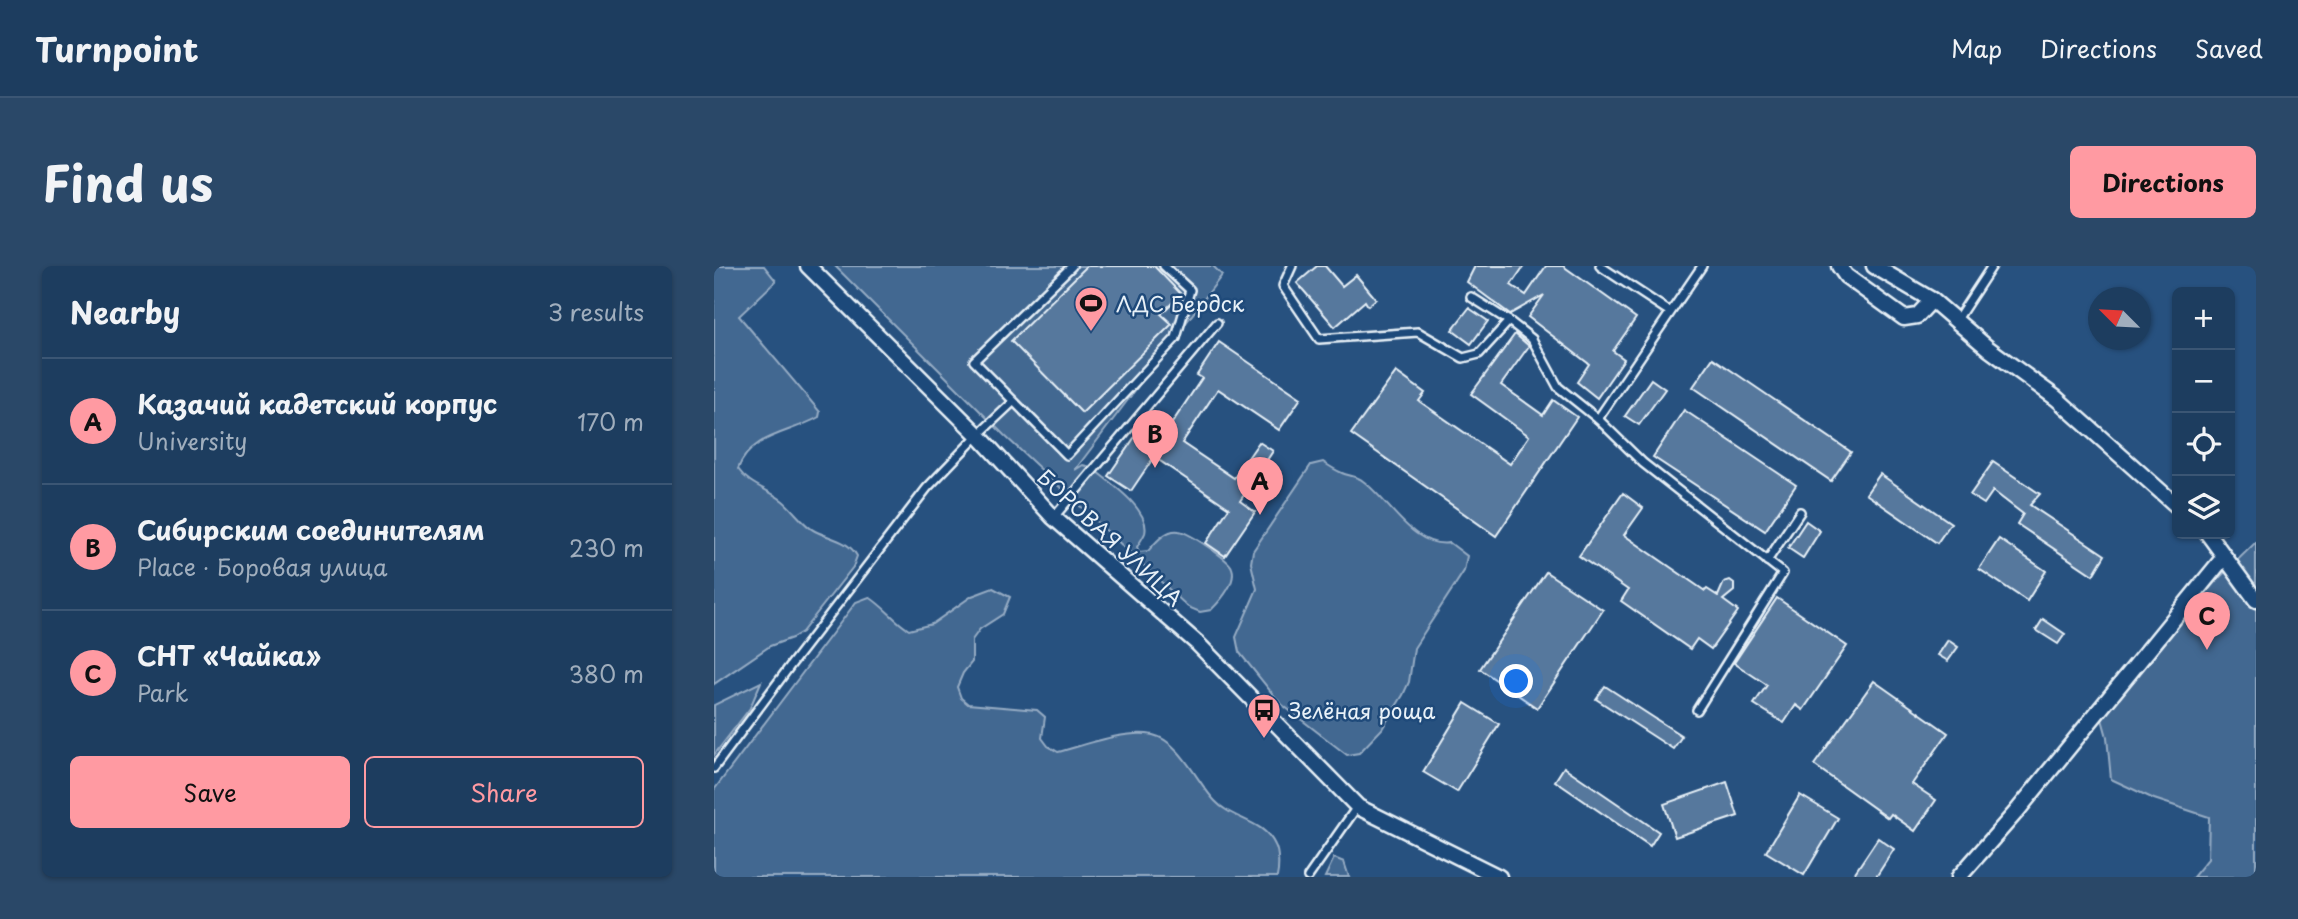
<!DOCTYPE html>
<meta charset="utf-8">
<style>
:root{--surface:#1d3d5f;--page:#2a4868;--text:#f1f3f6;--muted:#a0aebd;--line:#3b5674;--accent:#ff9aa2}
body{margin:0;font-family:"Playpen Sans",sans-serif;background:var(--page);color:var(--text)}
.controls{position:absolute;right:21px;top:21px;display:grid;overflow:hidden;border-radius:10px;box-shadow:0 2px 5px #0004}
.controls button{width:63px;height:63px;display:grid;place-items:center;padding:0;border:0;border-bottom:2px solid var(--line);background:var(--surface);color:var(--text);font:35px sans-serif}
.compass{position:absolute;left:1374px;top:21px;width:63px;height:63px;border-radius:50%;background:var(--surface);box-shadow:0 2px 5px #0004;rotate:294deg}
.you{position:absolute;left:803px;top:416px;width:24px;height:24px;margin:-18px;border:5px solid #fff;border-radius:50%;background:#1a73e8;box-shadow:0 0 0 10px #1a73e833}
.badge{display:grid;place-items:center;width:46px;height:46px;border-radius:50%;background:var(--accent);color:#111;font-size:23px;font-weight:700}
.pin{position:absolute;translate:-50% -58px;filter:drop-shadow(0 2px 4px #0008)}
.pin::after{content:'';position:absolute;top:37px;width:24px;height:21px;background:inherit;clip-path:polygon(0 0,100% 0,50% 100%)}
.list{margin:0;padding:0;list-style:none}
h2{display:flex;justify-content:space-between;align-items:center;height:91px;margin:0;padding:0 28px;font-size:30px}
h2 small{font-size:23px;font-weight:400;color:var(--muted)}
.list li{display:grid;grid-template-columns:46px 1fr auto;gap:21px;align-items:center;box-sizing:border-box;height:126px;padding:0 28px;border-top:2px solid var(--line)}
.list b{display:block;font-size:26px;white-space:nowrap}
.list p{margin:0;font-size:23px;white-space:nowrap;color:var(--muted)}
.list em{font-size:23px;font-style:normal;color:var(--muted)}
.actions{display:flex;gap:14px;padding:21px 28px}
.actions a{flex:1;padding:16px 0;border:2px solid var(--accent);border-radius:10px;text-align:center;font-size:24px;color:var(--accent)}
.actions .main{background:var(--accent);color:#111}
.icon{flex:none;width:38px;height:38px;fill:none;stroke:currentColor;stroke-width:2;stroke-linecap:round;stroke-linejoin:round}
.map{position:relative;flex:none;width:1542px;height:611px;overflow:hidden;border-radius:10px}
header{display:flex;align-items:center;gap:42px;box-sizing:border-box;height:98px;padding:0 35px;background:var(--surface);border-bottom:2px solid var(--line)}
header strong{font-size:33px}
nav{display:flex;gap:38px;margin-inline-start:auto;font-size:24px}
.intro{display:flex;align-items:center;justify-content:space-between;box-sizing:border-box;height:168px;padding:0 42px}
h1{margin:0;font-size:49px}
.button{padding:18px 32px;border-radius:10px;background:var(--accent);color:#111;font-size:24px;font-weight:700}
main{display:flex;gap:42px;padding:0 42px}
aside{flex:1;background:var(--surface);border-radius:10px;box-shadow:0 2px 5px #0004}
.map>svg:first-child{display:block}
.green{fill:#436891;stroke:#96acc4;stroke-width:2}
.building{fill:#57789d;stroke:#e8f1f8;stroke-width:2}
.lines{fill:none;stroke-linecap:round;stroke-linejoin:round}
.service-casing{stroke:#e8f1f8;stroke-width:12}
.minor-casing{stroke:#e8f1f8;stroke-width:19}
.service{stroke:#1f4a7a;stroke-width:7}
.minor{stroke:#1f4a7a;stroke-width:14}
.labels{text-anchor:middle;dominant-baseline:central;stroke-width:5;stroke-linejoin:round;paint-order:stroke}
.poi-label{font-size:21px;fill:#e8f1f8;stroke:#1f4a7a;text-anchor:start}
.street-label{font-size:21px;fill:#e8f1f8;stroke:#1f4a7a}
</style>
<header>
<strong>Turnpoint</strong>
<nav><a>Map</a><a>Directions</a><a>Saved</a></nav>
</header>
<div class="intro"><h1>Find us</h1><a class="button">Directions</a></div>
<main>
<aside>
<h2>Nearby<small>3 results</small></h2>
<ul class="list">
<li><span class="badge">A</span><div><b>Казачий кадетский корпус</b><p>University</p></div><em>170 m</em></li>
<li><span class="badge">B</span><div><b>Сибирским соединителям</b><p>Place · Боровая улица</p></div><em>230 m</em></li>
<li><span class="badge">C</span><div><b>СНТ «Чайка»</b><p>Park</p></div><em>380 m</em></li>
</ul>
<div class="actions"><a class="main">Save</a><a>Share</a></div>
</aside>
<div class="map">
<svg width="1542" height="611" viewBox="0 0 1542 611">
<rect width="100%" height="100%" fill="#27517f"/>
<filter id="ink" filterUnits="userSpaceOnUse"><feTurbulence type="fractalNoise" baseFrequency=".0143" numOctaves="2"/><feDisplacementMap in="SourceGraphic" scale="14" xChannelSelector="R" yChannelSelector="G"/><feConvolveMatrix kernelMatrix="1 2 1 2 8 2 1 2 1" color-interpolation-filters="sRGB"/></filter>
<g filter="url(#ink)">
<!-- green -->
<g class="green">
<path d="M0,0H50L62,15L25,50L106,146L105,151C75,168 37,168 24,203C35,219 54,223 69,235C80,244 89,259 101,265C117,273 134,274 143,290L139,301L88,366L78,372L56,380L0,418Z"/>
<path d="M121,0H499L508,9L361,204L369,199L377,201C393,215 437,243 431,267C429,272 425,277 423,281L425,286L434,285C442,276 452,263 465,265C474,266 516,294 518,302C523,316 506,335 497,344L486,346L474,341L290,169Z"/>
<path d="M609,196C615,200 621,204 628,207C635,210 643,210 649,215C676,235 699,283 736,277L753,290L750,305L700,382L695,416L689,429L668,463L645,487L633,489L566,437L525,386L522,371L543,323L537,297L539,285L597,199Z"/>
<polygon points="1542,276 1542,611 1479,611 1494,593 1495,551 1440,533 1397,513 1393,471 1388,453 1501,316"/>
<path d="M279,322L296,331L289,348L266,363L258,374V396L249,407L243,421L247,432L254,438L323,444L331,451L328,472L334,480L344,486C371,479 413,463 439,469C466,475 483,516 501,535C518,554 550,554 561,579C565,586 565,603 563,611H0V524L142,336L155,331C171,341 180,355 195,364L218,358L258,330Z"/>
<polygon points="47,416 36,442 0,489 0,439"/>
<polygon points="620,592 630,596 635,611 611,611"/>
</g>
<!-- building -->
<g class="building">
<polygon points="373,0 440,0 467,28 447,48 458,58 368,147 297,75"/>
<polygon points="603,0 611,0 628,20 642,9 662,33 654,40 651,35 621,61 583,17"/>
<polygon points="761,0 810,0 797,19 812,29 832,0 849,0 922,52 899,85 910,93 883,132 863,116 875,98 814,51 830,29 796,48 753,16"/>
<polygon points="755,42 774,55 757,78 738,64"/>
<polygon points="801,68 815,80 787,119 829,149 839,134 863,151 782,270 637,168 682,106 711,127 705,135 796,198 815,170 757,128"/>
<polygon points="505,76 587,132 565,164 504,123 468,177 520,212 545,176 559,185 526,235 541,246 511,290 492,277 515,242 440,191 417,225 394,210 425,165 444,178 488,112 483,109"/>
<polygon points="999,92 1137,186 1117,215 979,121"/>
<polygon points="937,113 951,123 925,159 911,150"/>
<polygon points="970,144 1082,219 1051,265 939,191"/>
<polygon points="1279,196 1326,228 1316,239 1391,289 1379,309 1303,258 1309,248 1279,225 1270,238 1256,229"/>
<polygon points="1166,208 1237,257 1223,277 1152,228"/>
<polygon points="909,227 929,242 910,269 991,325 993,323 1004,330 1010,316 1016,314 1020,317 1020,325 1009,334 1024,345 997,383 983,373 976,383 907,335 914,324 865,290"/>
<polygon points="1092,255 1106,265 1089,292 1074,282"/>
<polygon points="1285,273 1332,305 1313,335 1265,303"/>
<polygon points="832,306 889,344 823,442 766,403"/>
<polygon points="1063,332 1133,380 1089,444 1082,439 1070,457 1040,438 1053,419 1020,397"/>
<polygon points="1329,353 1351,368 1344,378 1322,364"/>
<polygon points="1234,374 1244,381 1234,395 1224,389"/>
<polygon points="1160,415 1234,467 1198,518 1222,534 1201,565 1177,548 1174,552 1100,499"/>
<polygon points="891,420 968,470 959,483 882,433"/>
<polygon points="751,437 785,458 743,526 709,506"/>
<polygon points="850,501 945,566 936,580 841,515"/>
<polygon points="1013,516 1024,550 961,571 950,538"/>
<polygon points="1086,529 1124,552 1090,609 1052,586"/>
<polygon points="1164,572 1180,583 1162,611 1138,611"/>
</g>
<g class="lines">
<defs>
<g id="service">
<polyline points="358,0 260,95 353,189 462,72 476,24 450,0"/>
<polyline points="578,0 569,20 605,73 704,66 749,92 765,88 795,55"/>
<polyline points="886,0 956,46"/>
<polyline points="757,31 795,55 818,73 844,121 884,153 929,197 1069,307 983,444"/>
<polyline points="1242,55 1278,0"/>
<polyline points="884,153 988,0"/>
<polyline points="340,251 503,57"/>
<polyline points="1053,295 1086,246"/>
<polyline points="0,502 76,400 213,222 264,169 299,136"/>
<polyline points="594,611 643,541"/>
</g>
<g id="minor">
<polyline points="94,0 264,169 339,251 483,377 644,541 785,611"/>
<polyline points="1125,0 1132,10 1190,52 1203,50 1218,34 1275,83 1342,132 1463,240"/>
<polyline points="1160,0 1218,34"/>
<polyline points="1494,268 1542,334"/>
<polyline points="1245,611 1303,545 1510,291"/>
</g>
</defs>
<!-- service casing -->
<use href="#service" class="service-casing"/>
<!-- minor casing -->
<use href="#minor" class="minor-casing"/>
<!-- service -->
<use href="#service" class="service"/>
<!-- minor -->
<use href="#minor" class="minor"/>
</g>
</g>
<!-- icons -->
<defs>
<symbol id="stadium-pin" viewBox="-11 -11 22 30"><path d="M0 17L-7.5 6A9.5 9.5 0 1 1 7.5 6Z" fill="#ff9aa2" stroke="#1f4a7a"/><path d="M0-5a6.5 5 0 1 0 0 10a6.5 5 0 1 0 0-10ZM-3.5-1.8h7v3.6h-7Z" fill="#111"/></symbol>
<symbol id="bus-pin" viewBox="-11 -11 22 30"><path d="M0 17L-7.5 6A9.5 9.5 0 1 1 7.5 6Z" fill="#ff9aa2" stroke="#1f4a7a"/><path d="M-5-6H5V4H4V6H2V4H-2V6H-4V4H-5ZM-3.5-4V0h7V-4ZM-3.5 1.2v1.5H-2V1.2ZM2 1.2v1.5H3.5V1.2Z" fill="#111"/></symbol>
</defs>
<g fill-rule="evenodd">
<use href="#stadium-pin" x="358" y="18" width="38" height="52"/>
<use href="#bus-pin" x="531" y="425" width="38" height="52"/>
</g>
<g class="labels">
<!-- poi labels -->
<g class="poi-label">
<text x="402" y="37">ЛДС Бердск</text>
<text x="574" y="444">Зелёная роща</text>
</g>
<!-- street labels -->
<g class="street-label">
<text transform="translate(397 271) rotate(43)">БОРОВАЯ УЛИЦА</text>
</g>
</g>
</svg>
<div class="controls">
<button>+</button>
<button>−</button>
<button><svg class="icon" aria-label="locate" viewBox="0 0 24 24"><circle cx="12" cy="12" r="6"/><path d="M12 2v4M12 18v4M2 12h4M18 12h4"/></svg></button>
<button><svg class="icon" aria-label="layers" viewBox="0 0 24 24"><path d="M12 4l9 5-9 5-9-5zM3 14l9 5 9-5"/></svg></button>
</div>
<svg class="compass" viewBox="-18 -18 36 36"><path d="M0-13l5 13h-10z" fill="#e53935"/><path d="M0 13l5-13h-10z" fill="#a0aebd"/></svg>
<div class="you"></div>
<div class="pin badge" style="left:546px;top:249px">A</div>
<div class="pin badge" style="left:441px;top:202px">B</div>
<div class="pin badge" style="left:1493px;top:384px">C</div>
</div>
</main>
